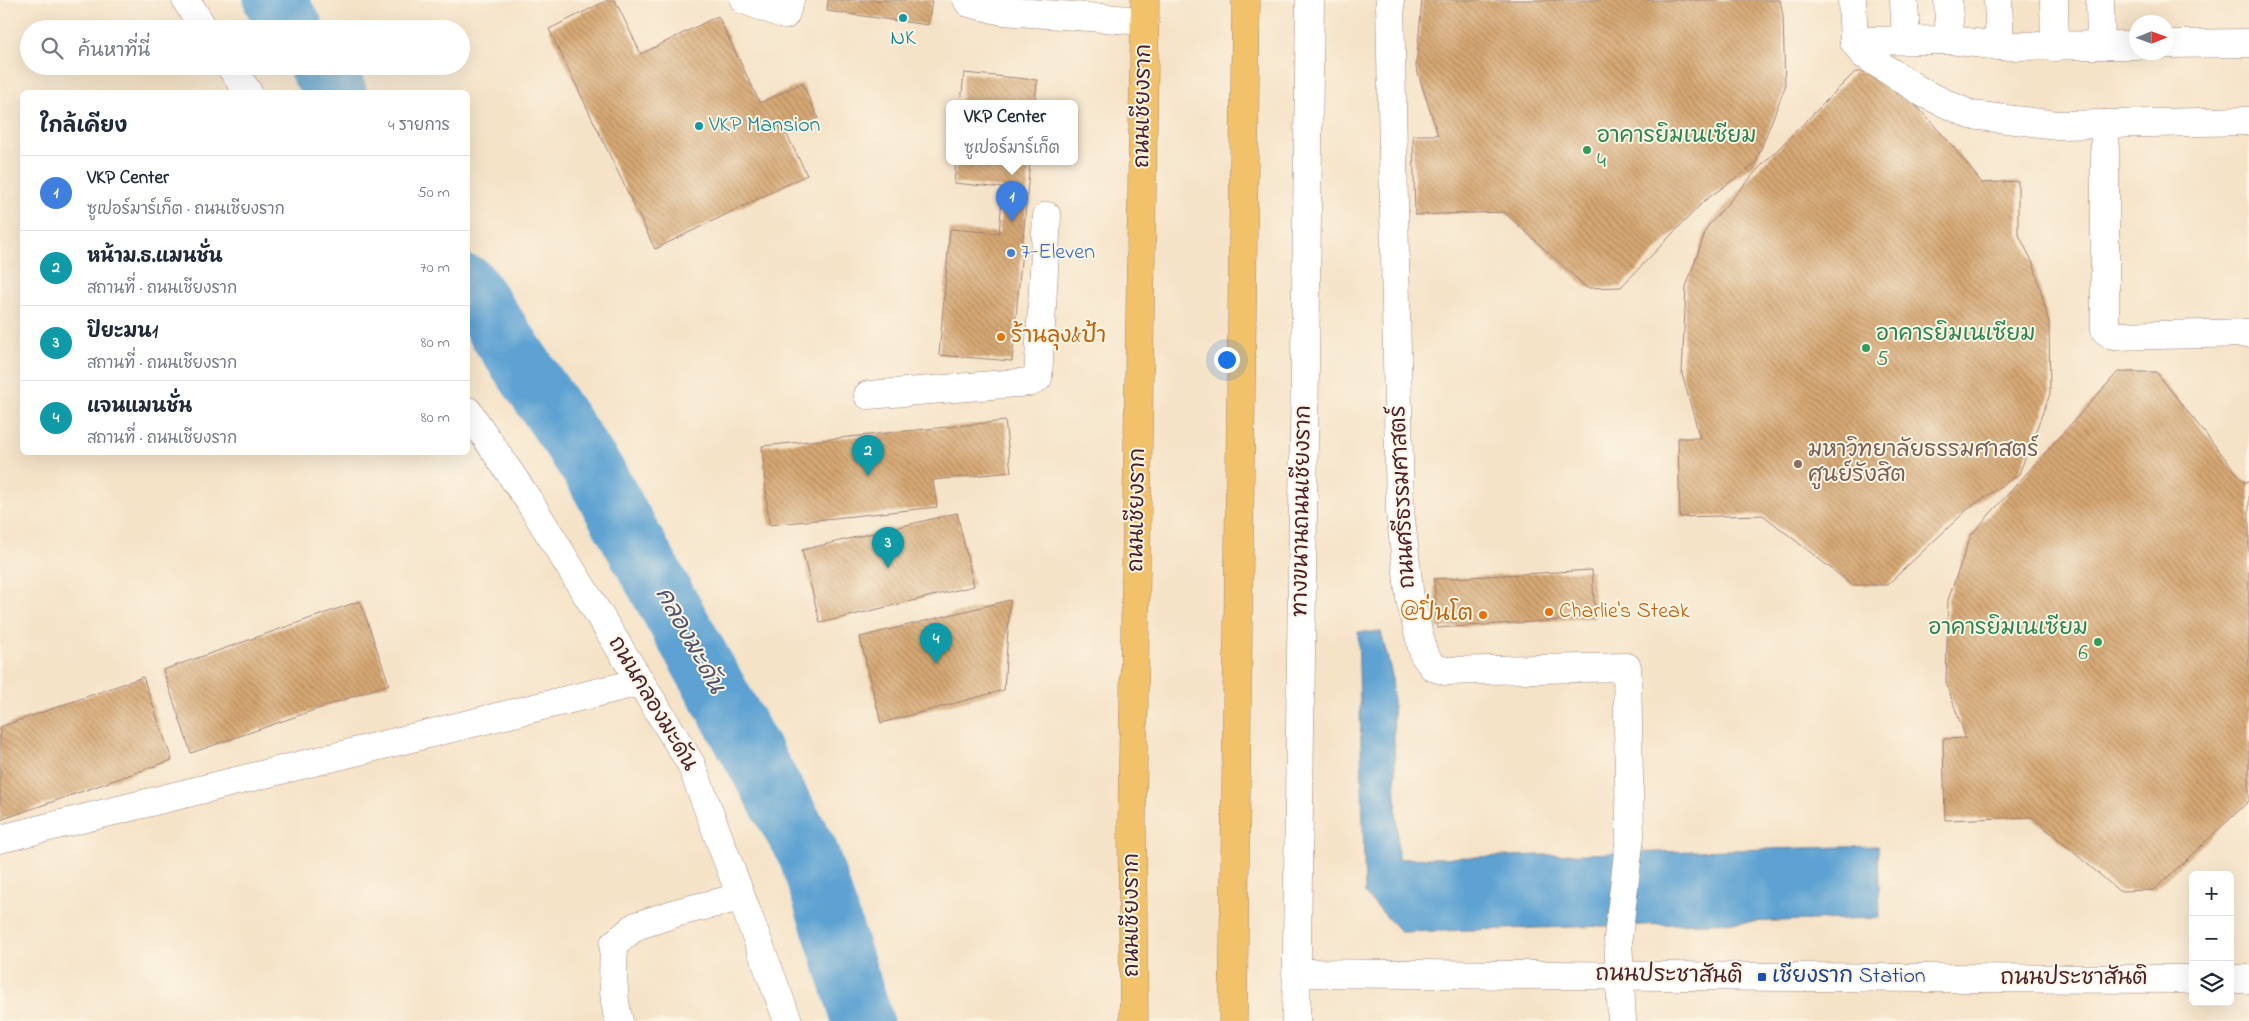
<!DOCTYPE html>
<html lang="th">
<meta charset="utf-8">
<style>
:root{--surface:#fff;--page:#f2f2f3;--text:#1f2937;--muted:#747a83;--line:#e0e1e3;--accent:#1f6fb2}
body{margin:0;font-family:"Indie Flower","Playpen Sans Thai",sans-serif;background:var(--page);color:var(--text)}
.controls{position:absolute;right:15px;bottom:15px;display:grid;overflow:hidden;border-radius:8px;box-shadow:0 5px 20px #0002}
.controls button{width:45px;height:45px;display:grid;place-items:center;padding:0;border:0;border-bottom:1px solid var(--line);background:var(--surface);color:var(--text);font:25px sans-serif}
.compass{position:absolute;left:2129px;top:15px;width:45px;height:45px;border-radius:50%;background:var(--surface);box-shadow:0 5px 20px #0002;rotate:89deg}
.you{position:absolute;left:1226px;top:359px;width:18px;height:18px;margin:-12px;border:4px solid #fff;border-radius:50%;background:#1a73e8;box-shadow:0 0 0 8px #1a73e833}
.badge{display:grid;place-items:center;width:32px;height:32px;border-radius:50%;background:var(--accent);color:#fff;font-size:16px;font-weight:700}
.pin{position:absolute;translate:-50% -41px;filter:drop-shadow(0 1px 2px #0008)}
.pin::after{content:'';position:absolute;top:26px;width:18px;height:15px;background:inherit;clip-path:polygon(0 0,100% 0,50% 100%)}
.popup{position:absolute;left:946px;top:100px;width:132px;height:65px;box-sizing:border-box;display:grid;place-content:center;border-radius:8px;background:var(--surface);filter:drop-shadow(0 1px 4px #0005);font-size:16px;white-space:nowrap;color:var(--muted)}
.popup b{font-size:19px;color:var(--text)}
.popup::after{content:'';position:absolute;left:50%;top:100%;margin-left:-10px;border:10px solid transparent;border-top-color:var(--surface)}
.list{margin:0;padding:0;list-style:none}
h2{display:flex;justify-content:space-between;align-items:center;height:65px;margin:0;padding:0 20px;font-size:21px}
h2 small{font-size:16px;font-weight:400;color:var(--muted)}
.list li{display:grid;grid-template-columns:32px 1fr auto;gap:15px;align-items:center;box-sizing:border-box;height:75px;padding:0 20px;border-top:1px solid var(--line)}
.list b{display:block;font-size:19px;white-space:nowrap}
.list p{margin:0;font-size:16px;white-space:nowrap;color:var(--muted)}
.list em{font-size:16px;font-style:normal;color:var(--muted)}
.icon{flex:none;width:28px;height:28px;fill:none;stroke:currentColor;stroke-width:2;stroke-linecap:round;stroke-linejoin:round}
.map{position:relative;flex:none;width:2249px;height:1021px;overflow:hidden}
.search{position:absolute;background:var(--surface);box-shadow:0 5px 20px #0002;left:20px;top:20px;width:450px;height:55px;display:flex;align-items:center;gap:12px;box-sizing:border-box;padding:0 18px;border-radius:28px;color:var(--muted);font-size:19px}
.panel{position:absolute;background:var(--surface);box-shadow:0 5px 20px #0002;left:20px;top:90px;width:450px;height:365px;border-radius:8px}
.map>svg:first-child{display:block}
.water{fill:#5da2d2;stroke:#54607e}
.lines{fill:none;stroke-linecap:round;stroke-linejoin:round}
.river{stroke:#5da2d2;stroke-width:61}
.building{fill:url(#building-back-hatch)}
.minor-casing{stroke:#a0817a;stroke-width:29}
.major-casing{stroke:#a0817a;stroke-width:29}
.minor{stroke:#fff;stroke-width:28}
.major{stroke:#f2c26a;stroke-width:28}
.culture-dot{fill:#0f9aa8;stroke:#fcf5e5;stroke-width:2}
.leisure-dot{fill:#2e9e5b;stroke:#fcf5e5;stroke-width:2}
.shop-dot{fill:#3f7fe0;stroke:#fcf5e5;stroke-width:2}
.food-dot{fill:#e8710a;stroke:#fcf5e5;stroke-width:2}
.education-dot{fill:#8d6e63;stroke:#fcf5e5;stroke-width:2}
.transit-dot{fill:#1a4fb4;stroke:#fcf5e5;stroke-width:2}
.labels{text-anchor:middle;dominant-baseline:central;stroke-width:4;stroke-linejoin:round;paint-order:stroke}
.culture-label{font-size:22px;fill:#0d838f;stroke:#fcf5e5}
.street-label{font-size:22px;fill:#4a1f2b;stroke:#fcf5e5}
.leisure-label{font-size:22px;fill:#27864d;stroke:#fcf5e5;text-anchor:start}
.shop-label{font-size:22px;fill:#366cbe;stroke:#fcf5e5;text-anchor:start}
.food-label{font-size:22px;fill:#c56008;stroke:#fcf5e5;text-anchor:start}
.education-label{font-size:22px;fill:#785e54;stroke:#fcf5e5;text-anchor:start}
.transit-label{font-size:22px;fill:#164399;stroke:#fcf5e5;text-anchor:start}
.water-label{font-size:24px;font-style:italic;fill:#52536e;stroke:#fcf5e5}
</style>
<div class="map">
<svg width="2249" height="1021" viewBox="0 0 2249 1021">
<defs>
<pattern id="building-back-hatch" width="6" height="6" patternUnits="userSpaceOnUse" patternTransform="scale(1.25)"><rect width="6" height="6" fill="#d6a873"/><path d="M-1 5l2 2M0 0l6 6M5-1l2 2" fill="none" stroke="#b0885f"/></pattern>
</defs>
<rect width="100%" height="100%" fill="#fcf5e5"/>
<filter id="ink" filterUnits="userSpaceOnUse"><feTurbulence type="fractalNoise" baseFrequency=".02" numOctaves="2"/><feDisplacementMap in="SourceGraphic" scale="10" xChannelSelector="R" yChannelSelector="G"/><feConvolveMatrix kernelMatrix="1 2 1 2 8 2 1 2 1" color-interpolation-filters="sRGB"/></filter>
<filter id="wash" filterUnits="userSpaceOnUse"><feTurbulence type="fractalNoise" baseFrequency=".0096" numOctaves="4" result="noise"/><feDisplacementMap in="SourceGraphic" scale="20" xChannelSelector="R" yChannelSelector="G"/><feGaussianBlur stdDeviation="1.12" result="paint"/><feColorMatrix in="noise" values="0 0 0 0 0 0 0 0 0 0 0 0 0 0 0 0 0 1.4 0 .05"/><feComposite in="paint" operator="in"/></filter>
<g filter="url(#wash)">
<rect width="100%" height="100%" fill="#f5e3c8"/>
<!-- water -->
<polygon class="water" points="1358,632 1381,632 1392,675 1398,859 1878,846 1880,918 1401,932 1365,894"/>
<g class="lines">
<!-- river -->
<g class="river">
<polyline points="274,0 293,29"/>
<polyline points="319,66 336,92"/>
<polyline points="468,286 596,475 808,853 863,1021"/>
</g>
</g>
<g id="blocks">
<!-- building -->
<g class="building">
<polygon points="608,0 615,0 641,54 718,16 760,103 802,83 818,118 786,133 807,175 655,249 549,29"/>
<polygon points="828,0 932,0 928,25 827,11"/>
<polygon points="1422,0 1780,0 1783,16 1785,87 1755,164 1704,201 1621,287 1587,288 1504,212 1415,215 1413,135 1438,135 1416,67"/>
<polygon points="1855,72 1886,72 1949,142 1982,183 2018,181 2018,233 2034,265 2049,323 2050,394 2019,474 1969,508 1887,585 1852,585 1763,515 1680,517 1678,438 1700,438 1682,374 1686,287 1707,227 1759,168"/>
<polygon points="964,73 1037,80 1035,103 961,103"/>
<polygon points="956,161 1030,161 1012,361 939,355 950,229 999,233 1003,188 954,183"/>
<polygon points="2118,372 2156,372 2244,482 2249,482 2249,801 2154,890 2119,891 2032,817 1945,820 1943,739 1966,738 1946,683 1948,600 1971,535"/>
<polygon points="1005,421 1011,472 933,480 937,507 769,525 762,446"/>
<polygon points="957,513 974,586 820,623 802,550"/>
<polygon points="1592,570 1595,618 1437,628 1434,579"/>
<polygon points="1010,600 1004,690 881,723 860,637"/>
<polygon points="360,601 389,684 191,753 163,670"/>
<polygon points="143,677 172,760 0,820 0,727"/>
</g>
</g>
</g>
<g filter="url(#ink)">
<use href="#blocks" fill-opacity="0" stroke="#a0817a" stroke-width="1"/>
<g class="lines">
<defs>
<g id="minor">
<polyline points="186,0 204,29"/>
<polyline points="744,0 785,15 790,0"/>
<polyline points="967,0 969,3 1002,11 1145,21"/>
<polyline points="1390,0 1400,511 1410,599 1424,655 1433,667 1445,671 1627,667 1630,836 1618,938 1622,1021"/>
<polyline points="1852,0 1854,41 1863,54 1925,94 1971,115 2058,125 2249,121"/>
<polyline points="1904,0 1906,40"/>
<polyline points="1948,0 1950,40"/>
<polyline points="1998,0 2000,46"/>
<polyline points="2054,0 2055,47"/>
<polyline points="2100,0 2101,45"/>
<polyline points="1854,41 1950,40 2000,46 2136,45"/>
<polyline points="2166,44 2249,43"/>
<polyline points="230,66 248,92"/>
<polyline points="2105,124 2105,330 2113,336 2249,333"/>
<polyline points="868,395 1031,382 1038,378 1047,216"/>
<polyline points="468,411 529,501 691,764 788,1021"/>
<polyline points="0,839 640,682"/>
<polyline points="1296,973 1923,978 2193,979"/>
<polyline points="2230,979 2249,979"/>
<path d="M619,1021C612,996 613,969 614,944L636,926L679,912L741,897"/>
<polyline points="1296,1021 1310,0"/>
</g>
<g id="major">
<polyline points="1134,1021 1132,822 1145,0"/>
<polyline points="1233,1021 1246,0"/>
</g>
</defs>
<!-- minor casing -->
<use href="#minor" class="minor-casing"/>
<!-- major casing -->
<use href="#major" class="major-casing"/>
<!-- minor -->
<use href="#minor" class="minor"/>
<!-- major -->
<use href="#major" class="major"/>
</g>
</g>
<!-- markers -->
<g class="culture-dot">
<circle cx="903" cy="18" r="5"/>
<circle cx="699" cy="126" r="5"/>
</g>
<g class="leisure-dot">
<circle cx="1587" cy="150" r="5"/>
<circle cx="1866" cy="348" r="5"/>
<circle cx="2098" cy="642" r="5"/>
</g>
<circle class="shop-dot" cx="1011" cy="253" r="5"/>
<g class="food-dot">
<circle cx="1001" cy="337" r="5"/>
<circle cx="1549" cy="612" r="5"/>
<circle cx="1483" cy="615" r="5"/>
</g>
<circle class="education-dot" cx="1798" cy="464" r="5"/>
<rect class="transit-dot" x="1757" y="972" width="10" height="10" rx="2.5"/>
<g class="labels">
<!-- culture labels -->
<g class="culture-label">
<text x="903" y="39">NK</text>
<text x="709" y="126" text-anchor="start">VKP Mansion</text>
</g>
<!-- street labels -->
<g class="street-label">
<text transform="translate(1144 106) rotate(-89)">ถนนเชียงราก</text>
<text transform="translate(1404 497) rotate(-93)">ถนนศรีธรรมศาสตร์</text>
<text transform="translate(1138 510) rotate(-89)">ถนนเชียงราก</text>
<text transform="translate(1303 511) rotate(-89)">ทางขนานถนนเชียงราก</text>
<text transform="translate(652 704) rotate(59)">ถนนคลองมะดัน</text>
<text transform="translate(1133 915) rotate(-90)">ถนนเชียงราก</text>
<text transform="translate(1669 976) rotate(1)">ถนนประชาสันติ</text>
<text x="2074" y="979">ถนนประชาสันติ</text>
</g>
<!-- leisure labels -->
<g class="leisure-label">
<text x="1597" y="137">อาคารยิมเนเซียม<tspan x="1597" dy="25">4</tspan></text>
<text x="1876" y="335">อาคารยิมเนเซียม<tspan x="1876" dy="25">5</tspan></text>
<text x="2088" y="629" text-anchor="end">อาคารยิมเนเซียม<tspan x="2088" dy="25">6</tspan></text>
</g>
<!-- shop labels -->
<g class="shop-label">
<text x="1021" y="253">7-Eleven</text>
</g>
<!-- food labels -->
<g class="food-label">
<text x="1011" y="337">ร้านลุง&amp;ป้า</text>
<text x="1559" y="612">Charlie's Steak</text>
<text x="1473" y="615" text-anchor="end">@ปิ่นโต</text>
</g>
<!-- education labels -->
<g class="education-label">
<text x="1808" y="451">มหาวิทยาลัยธรรมศาสตร์<tspan x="1808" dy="25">ศูนย์รังสิต</tspan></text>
</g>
<!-- transit labels -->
<g class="transit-label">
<text x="1772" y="977">เชียงราก Station</text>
</g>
<!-- water labels -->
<g class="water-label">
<text transform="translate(689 641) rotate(61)">คลองมะดัน</text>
</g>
</g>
</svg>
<div class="controls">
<button>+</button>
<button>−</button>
<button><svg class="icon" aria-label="layers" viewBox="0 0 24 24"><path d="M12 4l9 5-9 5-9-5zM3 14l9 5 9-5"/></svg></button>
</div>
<svg class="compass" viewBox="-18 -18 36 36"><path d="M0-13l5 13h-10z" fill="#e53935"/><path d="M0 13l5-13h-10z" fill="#747a83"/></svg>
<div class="you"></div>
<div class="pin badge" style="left:1012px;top:222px;background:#3f7fe0">1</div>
<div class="popup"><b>VKP Center</b>ซูเปอร์มาร์เก็ต</div>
<div class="pin badge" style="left:868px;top:476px;background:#0f9aa8">2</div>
<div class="pin badge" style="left:888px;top:568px;background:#0f9aa8">3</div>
<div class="pin badge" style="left:936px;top:664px;background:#0f9aa8">4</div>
<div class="search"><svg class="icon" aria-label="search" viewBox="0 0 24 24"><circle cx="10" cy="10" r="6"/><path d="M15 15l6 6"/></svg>ค้นหาที่นี่</div>
<section class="panel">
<h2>ใกล้เคียง<small>4 รายการ</small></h2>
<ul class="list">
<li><span class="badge" style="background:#3f7fe0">1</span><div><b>VKP Center</b><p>ซูเปอร์มาร์เก็ต · ถนนเชียงราก</p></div><em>50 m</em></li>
<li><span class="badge" style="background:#0f9aa8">2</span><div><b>หน้าม.ธ.แมนชั่น</b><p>สถานที่ · ถนนเชียงราก</p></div><em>70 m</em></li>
<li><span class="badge" style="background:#0f9aa8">3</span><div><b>ปิยะมน1</b><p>สถานที่ · ถนนเชียงราก</p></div><em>80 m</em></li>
<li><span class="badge" style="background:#0f9aa8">4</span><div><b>แจนแมนชั่น</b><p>สถานที่ · ถนนเชียงราก</p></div><em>80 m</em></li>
</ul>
</section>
</div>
